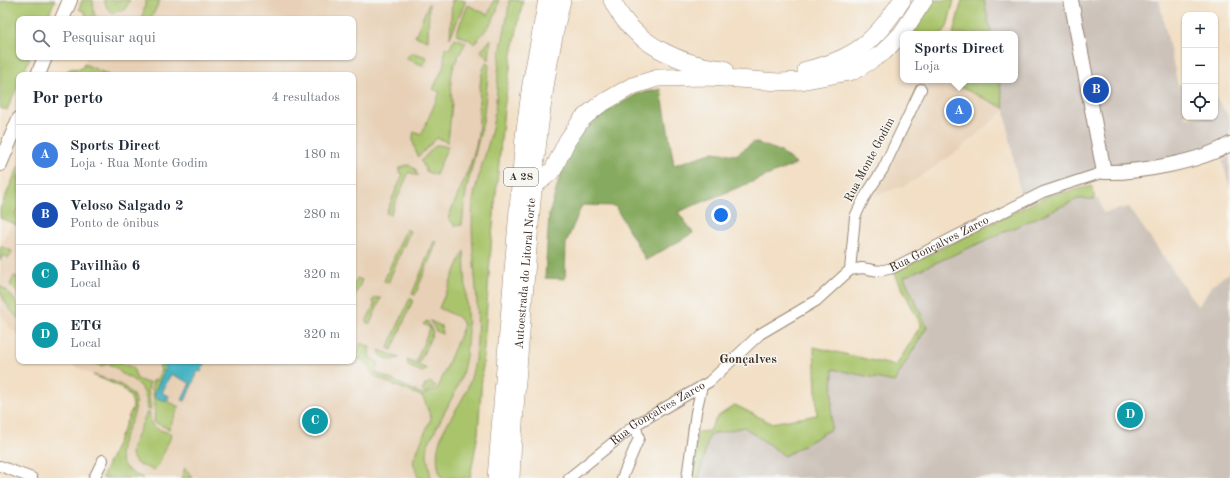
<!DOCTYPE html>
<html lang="pt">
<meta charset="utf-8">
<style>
:root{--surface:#fff;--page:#f6f6f7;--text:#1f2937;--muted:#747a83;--line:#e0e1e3;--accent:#0f766e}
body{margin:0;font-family:"Old Standard TT",serif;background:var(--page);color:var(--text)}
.controls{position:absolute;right:12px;top:12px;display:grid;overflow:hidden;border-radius:8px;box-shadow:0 1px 3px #0004}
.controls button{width:36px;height:36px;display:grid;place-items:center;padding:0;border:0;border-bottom:1px solid var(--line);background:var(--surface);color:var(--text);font:20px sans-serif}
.you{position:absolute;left:721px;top:215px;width:14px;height:14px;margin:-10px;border:3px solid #fff;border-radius:50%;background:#1a73e8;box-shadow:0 0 0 6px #1a73e833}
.badge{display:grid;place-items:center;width:26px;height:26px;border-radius:50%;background:var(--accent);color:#fff;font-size:13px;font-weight:700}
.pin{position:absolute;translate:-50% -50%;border:2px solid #fff;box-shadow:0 1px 4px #0006}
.popup{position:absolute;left:900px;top:31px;width:118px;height:52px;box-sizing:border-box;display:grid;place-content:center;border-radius:8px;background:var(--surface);filter:drop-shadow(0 1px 3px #0005);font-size:13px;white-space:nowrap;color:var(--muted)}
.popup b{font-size:15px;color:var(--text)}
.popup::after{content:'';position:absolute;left:50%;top:100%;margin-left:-8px;border:8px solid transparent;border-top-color:var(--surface)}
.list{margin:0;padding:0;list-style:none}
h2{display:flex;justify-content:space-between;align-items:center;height:52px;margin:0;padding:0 16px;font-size:17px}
h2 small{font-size:13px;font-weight:400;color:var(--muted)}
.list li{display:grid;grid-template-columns:26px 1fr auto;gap:12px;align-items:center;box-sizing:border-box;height:60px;padding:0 16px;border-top:1px solid var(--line)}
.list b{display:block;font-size:15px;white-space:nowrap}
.list p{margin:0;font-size:13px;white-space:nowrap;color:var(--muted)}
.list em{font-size:13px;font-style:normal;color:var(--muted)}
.icon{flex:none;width:22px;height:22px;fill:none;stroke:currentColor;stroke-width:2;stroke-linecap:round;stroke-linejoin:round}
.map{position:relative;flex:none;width:1230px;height:478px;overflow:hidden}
.search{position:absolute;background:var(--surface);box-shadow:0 1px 3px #0004;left:16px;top:16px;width:340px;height:44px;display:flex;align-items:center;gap:10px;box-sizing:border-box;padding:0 14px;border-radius:8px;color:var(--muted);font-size:15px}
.panel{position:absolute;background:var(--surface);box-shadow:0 1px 3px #0004;left:16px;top:72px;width:340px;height:292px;border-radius:8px}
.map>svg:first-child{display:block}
.built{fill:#e7d0b5}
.industrial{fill:#ccc2b9}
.green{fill:#a9c46b;stroke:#727744}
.forest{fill:#86aa5f;stroke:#606a3e}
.water{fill:#47b4c3;stroke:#416f70}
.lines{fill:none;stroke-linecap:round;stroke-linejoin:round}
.street-casing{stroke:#968472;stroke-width:12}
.secondary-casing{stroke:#968472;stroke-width:16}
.highway-casing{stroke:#968472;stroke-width:18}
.street{stroke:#fff;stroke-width:10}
.secondary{stroke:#fff;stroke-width:14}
.highway{stroke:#fff;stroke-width:17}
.labels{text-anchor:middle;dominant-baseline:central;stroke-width:3;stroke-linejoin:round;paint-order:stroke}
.shield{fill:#f6f6f2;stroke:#73675e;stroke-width:1}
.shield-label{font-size:11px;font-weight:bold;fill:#3b2a1e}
.street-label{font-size:12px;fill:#3b2a1e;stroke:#f6f6f2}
.neighbourhood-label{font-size:13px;font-weight:bold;fill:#3b2a1e;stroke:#f6f6f2}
</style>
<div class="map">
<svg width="1230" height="478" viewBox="0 0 1230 478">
<rect width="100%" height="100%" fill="#f6f6f2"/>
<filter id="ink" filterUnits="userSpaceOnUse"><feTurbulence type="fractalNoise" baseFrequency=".025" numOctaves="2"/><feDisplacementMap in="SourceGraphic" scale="8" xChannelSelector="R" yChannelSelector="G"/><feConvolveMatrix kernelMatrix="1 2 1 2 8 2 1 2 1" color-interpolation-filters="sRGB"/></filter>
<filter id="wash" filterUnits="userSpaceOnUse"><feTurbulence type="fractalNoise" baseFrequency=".012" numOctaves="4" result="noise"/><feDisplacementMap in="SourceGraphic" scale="16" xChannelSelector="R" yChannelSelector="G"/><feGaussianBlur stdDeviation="0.9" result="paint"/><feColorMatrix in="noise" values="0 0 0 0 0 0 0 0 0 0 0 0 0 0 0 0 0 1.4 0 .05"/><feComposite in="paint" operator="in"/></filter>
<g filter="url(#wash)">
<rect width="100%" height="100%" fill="#f2dfc5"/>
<!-- built -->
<g class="built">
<polygon points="82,0 523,0 512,55 504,109 491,247 478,434 470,478 102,478 133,407 133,403 131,396 126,391 64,361 353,361 353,75 62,75 70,69 82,68 87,57 353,57 353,19 85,19 86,13 79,9"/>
<polygon points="931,80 946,80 1004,108 1005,110 959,150 918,178 904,186 875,195"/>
<polygon points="19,165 19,335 9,326 0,312 0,246 12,223 0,218 0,209"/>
</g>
<!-- industrial -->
<g class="industrial">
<polygon points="984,0 1159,0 1178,85 1185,83 1185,117 1215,117 1215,96 1230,118 1230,143 1220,157 1119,182 1103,172 1022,204 999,80 1015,80 1015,34 991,34"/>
<polygon points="1230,156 1230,187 1222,161"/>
<polygon points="1078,199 1099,199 1103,213 1129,207 1198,307 1212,285 1230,272 1230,478 699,478 709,435 744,427 785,456 831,429 832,369 894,382 927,327 904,277"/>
</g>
<!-- green -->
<g class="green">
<polygon points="7,0 55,0 47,19 19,19 19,57 30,57 23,75 19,75 19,83 7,110 0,108 0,2"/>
<polygon points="82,0 93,0 94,14 98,19 85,19 86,13 79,9"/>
<polygon points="104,0 130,0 125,9 112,13 107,8"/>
<polygon points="146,0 160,0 151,19 142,19"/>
<polygon points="452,0 466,0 450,38"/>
<path d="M494,0H499C498,18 485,31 474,44L470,40L456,34L468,5L488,15Z"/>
<path d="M509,0H523L512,55L504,109L491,247L478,434L470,478H441C426,433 460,417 471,378C487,321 468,261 473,203C476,178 487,153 492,129C497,104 497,79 500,54C503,36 508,18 509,0Z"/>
<polygon points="934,0 954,0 947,27 943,34 913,34"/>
<polygon points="962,0 984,0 991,34 953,34"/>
<polygon points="429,3 428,41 415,36"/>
<path d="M455,38L466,42L454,65L451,78L452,104L448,142L437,138L418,157C415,149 411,141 414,132L421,135L440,92L433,89L444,66L445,48H450Z"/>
<polygon points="491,39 489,60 481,51"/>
<polygon points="411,53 414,53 427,57 424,66 406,58"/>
<path d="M486,62L489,65L483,122L466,191L462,225L455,226L448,218C458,193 472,167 477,140C482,114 475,87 486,62Z"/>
<polygon points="84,64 109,75 62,75 70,69 82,68"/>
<polygon points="946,80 999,80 1004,108"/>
<polygon points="436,145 448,146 436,175 427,172 421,161"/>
<polygon points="19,165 19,177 17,178 19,178 19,207 15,215 19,217 19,226 0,218 0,209"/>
<polygon points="409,165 415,169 418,176 409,172 390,215 386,213 403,174 399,172 399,169 404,166"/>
<polygon points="1092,186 1095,199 1078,199 904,277 927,327 894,382 833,369 831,429 785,456 744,427 709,435 699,478 690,478 697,432 709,431 717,417 735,405 771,423 817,415 814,347 896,366 921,325 894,272 1047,196"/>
<polygon points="406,229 410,231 388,283 384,281"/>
<polygon points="434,241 437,242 415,295 412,294"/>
<polygon points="0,246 12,251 9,258 3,255 0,261"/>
<path d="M464,251L468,333L466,356L462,375L455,392L428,444L427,456L431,478H418L413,461L431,418L423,397C412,392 381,381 374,375C366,368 369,357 353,359V354L356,355L361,343L370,347L369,352L370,358L379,363L375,372L424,395L438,388L464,325L458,317L439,308Z"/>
<polygon points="14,276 19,278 19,299 17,292 10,285"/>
<polygon points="357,278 362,280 353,300 353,288"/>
<path d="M0,286C13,293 19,305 19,320C11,311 0,298 0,286Z"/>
<polygon points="375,298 381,298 370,324 366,322 375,303 372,301"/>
<polygon points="410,298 413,300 392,350 388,348"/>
<polygon points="427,321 433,332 419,363 416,361 430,328 423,324"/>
<polygon points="430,321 441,326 442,334 436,331"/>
<polygon points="379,350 399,358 391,360 381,356"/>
<polygon points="407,360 427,369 422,372 408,366"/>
<path d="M91,361H117L133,368L137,379L147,383L150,382L148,391L151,410L147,409C148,398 143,386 133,380C130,377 125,376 122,374C116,368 111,361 101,366Z"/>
<polygon points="158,361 161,361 165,369 161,398 179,407 169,429 154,422 155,407 152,387 153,381 157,379 161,370"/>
<path d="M93,375C106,379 123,383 132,394C150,419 89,457 143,478H102L133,407C133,388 108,382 93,375Z"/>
<polygon points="430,382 436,386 425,393 422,391 425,385"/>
<path d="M147,412L150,413C148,429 159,429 172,434L158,466L154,470L137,464L131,455L132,447Z"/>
<polygon points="185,468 193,478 181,478"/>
</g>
<!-- forest -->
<polygon class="forest" points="661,89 674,165 714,152 736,155 754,142 780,151 796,164 678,212 693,233 646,260 615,206 582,205 566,243 565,279 545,278 549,215 569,145 601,115 637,94"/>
<!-- water -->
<polygon class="water" points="161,361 206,361 201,372 198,371 185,401 182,400 190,383 171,374 162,393 169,396 167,401 156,398 154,393 165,369"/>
</g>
<g filter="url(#ink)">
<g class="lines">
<defs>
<g id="street">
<polyline points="850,270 855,217 864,198 883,169 921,89"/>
<polyline points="0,466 32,478"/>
<polyline points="94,478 103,460"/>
<path id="s1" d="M569,478L635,425L709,382L760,334L816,301L850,270L862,268L879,271L893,268L1043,192L1104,172"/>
<polyline points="622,478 639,438 635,425"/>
<polyline points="687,478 696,412 702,386"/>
</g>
<g id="secondary">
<path d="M1071,0L1104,172C1138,173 1200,162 1230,144"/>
<polyline points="62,19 70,0"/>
<polyline points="38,75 45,57"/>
<polyline points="0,164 19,119"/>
</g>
<g id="highway">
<path d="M612,0C632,43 680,65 724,69"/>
<path d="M806,70C855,59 875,41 902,0"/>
<polyline points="533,187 553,170 567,141 582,119 599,105 632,86 658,78 710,77 779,82 801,81 854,71 884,52 902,33 924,0"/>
<polyline points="496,478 524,137 531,84 547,0"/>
<path id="s2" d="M511,478C514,405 521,333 527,261C534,173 541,86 562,0"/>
</g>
</defs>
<!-- street casing -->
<use href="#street" class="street-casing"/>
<!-- secondary casing -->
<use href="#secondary" class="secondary-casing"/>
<!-- highway casing -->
<use href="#highway" class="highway-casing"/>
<!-- street -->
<use href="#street" class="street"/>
<!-- secondary -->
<use href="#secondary" class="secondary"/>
<!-- highway -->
<use href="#highway" class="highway"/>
</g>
</g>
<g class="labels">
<!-- shield labels -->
<rect class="shield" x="504" y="168" width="34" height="18" rx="3"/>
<g class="shield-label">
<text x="521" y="177">A 28</text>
</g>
<!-- street labels -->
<g class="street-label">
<text transform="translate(870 160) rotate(-62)">Rua Monte Godim</text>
<text stroke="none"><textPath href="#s1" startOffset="447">Rua Gonçalves Zarco</textPath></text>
<text stroke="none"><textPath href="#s2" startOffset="205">Autoestrada do Litoral Norte</textPath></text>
<text stroke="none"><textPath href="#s1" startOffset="110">Rua Gonçalves Zarco</textPath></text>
</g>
<!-- neighbourhood labels -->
<g class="neighbourhood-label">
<text x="748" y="359">Gonçalves</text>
</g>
</g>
</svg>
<div class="controls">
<button>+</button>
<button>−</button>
<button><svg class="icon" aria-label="locate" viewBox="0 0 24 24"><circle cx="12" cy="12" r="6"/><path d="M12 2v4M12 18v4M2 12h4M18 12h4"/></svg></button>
</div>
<div class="you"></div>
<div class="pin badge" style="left:959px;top:111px;background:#3f7fe0">A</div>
<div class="popup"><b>Sports Direct</b>Loja</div>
<div class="pin badge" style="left:1096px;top:90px;background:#1a4fb4">B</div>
<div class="pin badge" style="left:315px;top:421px;background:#0f9aa8">C</div>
<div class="pin badge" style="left:1130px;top:415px;background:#0f9aa8">D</div>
<div class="search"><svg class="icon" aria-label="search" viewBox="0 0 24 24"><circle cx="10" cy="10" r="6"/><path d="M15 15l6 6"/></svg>Pesquisar aqui</div>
<section class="panel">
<h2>Por perto<small>4 resultados</small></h2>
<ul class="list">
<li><span class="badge" style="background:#3f7fe0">A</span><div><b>Sports Direct</b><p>Loja · Rua Monte Godim</p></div><em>180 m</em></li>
<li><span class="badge" style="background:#1a4fb4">B</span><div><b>Veloso Salgado 2</b><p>Ponto de ônibus</p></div><em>280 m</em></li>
<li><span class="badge" style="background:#0f9aa8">C</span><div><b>Pavilhão 6</b><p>Local</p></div><em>320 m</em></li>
<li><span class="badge" style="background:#0f9aa8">D</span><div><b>ETG</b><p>Local</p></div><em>320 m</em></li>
</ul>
</section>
</div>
